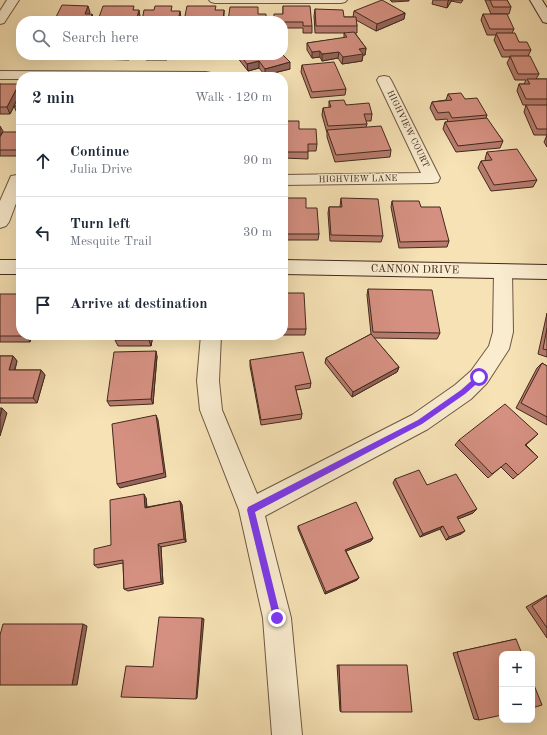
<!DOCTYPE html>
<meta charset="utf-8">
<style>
:root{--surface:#fff;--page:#f6f6f7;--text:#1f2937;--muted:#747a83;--line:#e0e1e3}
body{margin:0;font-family:"Old Standard TT",serif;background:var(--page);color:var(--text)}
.controls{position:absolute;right:12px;bottom:12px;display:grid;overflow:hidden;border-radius:8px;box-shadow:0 4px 16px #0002}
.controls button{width:36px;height:36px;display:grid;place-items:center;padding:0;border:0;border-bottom:1px solid var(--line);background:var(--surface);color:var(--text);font:20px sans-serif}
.stop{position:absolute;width:12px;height:12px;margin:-9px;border:3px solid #7c3aed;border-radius:50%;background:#fff}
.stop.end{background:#7c3aed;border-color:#fff;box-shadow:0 1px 4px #0008}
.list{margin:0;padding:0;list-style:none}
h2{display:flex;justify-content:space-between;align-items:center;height:52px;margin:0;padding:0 16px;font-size:17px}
h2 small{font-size:13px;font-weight:400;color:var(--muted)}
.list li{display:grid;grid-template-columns:26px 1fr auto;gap:12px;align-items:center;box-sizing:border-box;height:72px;padding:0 16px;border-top:1px solid var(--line)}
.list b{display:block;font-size:15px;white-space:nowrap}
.list p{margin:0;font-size:13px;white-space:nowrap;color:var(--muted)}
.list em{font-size:13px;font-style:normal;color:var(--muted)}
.icon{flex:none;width:22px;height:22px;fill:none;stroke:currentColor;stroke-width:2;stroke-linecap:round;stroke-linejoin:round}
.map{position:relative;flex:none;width:547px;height:735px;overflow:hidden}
.search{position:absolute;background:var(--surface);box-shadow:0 4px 16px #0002;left:16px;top:16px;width:272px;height:44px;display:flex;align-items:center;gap:10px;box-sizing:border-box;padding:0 14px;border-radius:16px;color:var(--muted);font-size:15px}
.panel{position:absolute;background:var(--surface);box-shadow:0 4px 16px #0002;left:16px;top:72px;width:272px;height:268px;border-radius:16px}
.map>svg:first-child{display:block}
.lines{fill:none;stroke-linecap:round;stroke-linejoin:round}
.street-casing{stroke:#6f5743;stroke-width:2}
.secondary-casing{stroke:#42291d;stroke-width:2}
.street{fill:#f9eccf;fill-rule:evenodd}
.secondary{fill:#f9eccf;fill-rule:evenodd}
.wall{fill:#b77c6f;stroke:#42291d}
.shaded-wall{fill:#95655a;stroke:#42291d}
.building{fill:#d59081;stroke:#42291d}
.route{fill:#7c3aed}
.labels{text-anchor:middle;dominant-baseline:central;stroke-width:3;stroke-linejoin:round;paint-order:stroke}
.far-street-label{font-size:9px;fill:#42291d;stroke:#f9eccf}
.street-label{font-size:11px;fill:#42291d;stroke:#f9eccf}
</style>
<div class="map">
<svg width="547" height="735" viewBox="0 0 547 735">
<rect width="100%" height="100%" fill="#f6e2b5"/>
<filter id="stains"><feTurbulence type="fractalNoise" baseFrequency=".005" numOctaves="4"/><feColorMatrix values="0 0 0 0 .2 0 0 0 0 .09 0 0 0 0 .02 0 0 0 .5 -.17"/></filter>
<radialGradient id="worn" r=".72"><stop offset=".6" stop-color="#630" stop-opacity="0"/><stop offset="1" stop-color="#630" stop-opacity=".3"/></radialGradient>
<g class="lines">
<defs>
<g id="street">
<polygon points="7,0 19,0 4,23 0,24 0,11"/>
<polygon points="209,0 347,0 345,2 341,3 215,3 211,2"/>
<polygon points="0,71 206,72 211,73 213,76 21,77 21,79 0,79"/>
<polygon points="384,76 389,77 391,80 440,178 438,182 432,183 283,185 283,175 421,173 377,80 379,77"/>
<polygon points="17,175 21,176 21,190 9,222 6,226 0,228 0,201 11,176"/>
<polygon points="503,265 510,267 512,272 513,332 509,349 487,383 471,399 428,429 265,516 291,618 302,735 272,735 263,618 239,510 200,410 197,381 201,335 221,335 219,381 222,410 257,494 412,415 455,385 471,371 489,346 493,332 494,272 496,267"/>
</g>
<g id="secondary">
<polygon points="530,0 542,0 547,8 547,23 543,22"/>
<rect x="0" y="260" width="21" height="14"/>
<polygon points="283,260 547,265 547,279 283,274"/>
</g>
</defs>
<!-- street casing -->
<use href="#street" class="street-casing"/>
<!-- secondary casing -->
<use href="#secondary" class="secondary-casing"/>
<!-- street -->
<use href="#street" class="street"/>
<!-- secondary -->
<use href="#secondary" class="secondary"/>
</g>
<!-- wall -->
<g class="wall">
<polygon points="390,0 409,0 409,1 392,2"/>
<polygon points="433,0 463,0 461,3 451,1 447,8 432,4"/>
<polygon points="485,0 507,0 511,7 509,14 491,14"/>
<polygon points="283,6 312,26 312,33 303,33 303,28 283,28"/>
<polygon points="315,9 344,17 353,17 354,11 405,13 404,19 376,31 356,20 357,26 357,33 355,33 366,48 365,55 363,55 362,61 342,64 338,58 322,61 320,57 312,58 307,50 307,43 344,38 344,33 345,33 315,33 314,16"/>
<polygon points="135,10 140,16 139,21 99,21 98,20"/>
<polygon points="483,14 514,29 512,33 519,42 531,50 528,56 539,74 536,79 547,79 547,147 544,142 547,135 534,135 524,112 526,105 523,105 517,91 519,84 524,84 526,80 515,80 507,63 510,57 502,57 494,40 496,35 487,35 481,20"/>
<polygon points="41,55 73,55 72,58 42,58"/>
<polygon points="93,55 130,55 129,60 95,59"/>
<polygon points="145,55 168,55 167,60 146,60"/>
<polygon points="237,55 283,55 290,69 265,75 259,68 248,71 237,57"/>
<polygon points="302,65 346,89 345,95 311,98 301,72"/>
<polygon points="0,84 21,90 21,113 17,113 14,106 18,98 10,114 0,114"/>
<polygon points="448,94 465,99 487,115 486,118 503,141 500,148 456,152 443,129 445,122 448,122 447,119 436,120 430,108 432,102 446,100"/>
<polygon points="329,101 346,105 372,114 371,121 366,121 367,124 366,127 391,150 390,157 335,162 327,137 327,133 322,115 323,108 329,108"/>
<polygon points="283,121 299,129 317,144 316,151 308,151 308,159 283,158"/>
<polygon points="21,132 21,156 0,156 0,137"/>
<polygon points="487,152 537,180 533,187 491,191 478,168 481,161 486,161 485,159"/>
<polygon points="283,198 306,208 319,234 318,240 283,240"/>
<polygon points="341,198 383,236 381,242 330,241 328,213 329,207 340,207"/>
<polygon points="392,201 421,207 449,241 447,247 399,248 391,207"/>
<polygon points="368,289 440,333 437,339 374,338 399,367 397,372 352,397 325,363 326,358 371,334 367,295"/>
<polygon points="283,293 306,329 305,335 283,335"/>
<polygon points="0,294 32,335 30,342 0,342"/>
<polygon points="547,313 547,357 538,354"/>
<polygon points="116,335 153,335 151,346 118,346 115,340"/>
<polygon points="0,356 13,356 17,361 15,370 41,370 45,375 37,403 0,403"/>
<polygon points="157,356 153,404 110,406 107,401"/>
<polygon points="250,360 311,383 310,388 296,390 302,414 301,419 261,425 250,366"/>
<polygon points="542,363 547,366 547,425 516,408 537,368"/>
<polygon points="538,434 526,445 538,457 513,479 501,467 488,478 455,445 459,440"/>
<polygon points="395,479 427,485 473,513 458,519 461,534 446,540 440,529 420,537 393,483"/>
<polygon points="146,498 147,507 180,501 182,505 186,542 161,547 163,584 128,591 124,589 123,563 98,568 94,565 111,545"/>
<polygon points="298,526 373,538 371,541 346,551 359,578 357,580 325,594 298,529"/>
<polygon points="547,595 547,638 526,607"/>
<polygon points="516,639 479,720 474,719 453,653"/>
<polygon points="337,665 339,665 341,712 340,711"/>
</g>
<!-- shaded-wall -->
<g class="shaded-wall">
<polygon points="449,0 452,0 447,8 448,1"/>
<polygon points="88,6 90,12 87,21 85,14"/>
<polygon points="139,10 140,16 139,21 136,21"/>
<polygon points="224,10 224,21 223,21"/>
<polygon points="180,11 181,18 180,21 178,21"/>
<polygon points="405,13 404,19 376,31 377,24"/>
<polygon points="92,14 94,21 90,21"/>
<polygon points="366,48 365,55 363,55 362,61 342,64 343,57 359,49"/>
<polygon points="320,51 320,57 312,58 312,52"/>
<polygon points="339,52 338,58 322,61 322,54"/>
<polygon points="128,55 130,55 129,60"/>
<polygon points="259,61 259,68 248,71 247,64"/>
<polygon points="290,62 290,69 265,75 265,69"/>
<polygon points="19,84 21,90 21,92 10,114 7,107"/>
<polygon points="0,126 3,131 0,136"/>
<polygon points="26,335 32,335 30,342 26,336"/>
<polygon points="150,335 153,335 151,346 149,340"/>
<polygon points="156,351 157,356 153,404 151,399"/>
<polygon points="13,356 17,361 13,375 9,370"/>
<polygon points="399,367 397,372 352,397 353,392"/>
<polygon points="41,370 45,375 37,403 33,398"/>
<polygon points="2,408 7,413 0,436 0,416"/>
<polygon points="156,415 158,420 166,477 120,488 117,484"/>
<polygon points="144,494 146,498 147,511 145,508"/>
<polygon points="180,501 182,505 186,542 184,539"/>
<polygon points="477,509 473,513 453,521 457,517"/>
<polygon points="443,526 440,529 420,537 423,534"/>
<polygon points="465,531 461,534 446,540 449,537"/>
<polygon points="373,538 371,541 344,552 345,550"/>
<polygon points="158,544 161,547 163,584 161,582"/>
<polygon points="359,578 357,580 325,594 326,592"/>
<polygon points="202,618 204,619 197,698 196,699"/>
<polygon points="83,624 87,626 77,685 72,685"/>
</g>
<!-- building -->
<g class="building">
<polygon points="382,0 405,13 377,24 354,11"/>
<polygon points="490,0 507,0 511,7 493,7"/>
<polygon points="62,5 88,6 85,14 92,14 90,21 54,21"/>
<polygon points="103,6 134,6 133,10 139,10 136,21 118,21 118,20 98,20"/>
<polygon points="155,6 172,6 171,11 180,11 178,21 142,21 144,10 154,10"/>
<polygon points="187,6 216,6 215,10 224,10 223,21 184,21"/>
<polygon points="283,6 310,6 312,26 303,26 303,22 283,22 283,21 274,21 274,14 283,14"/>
<polygon points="230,7 258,7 258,14 266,14 266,21 228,21"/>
<polygon points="315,9 343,10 344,17 356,17 357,26 316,26"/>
<polygon points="483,14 507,14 514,29 490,29"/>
<polygon points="354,32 366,48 359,49 363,54 343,57 339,52 322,54 320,51 312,52 307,43 347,37 344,33"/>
<polygon points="496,33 515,33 519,42 527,42 531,50 504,50"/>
<polygon points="240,55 283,55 290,62 265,69 259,61 247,64"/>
<polygon points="510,56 530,56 539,74 518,74"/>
<polygon points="334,62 346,89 312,92 302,65"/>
<polygon points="527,79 547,79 547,99 526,99 519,84 530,84"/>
<polygon points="0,84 19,84 7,107 0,107"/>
<polygon points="21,91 21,106 14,106"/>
<polygon points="461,93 465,99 477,98 487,115 452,118 449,112 438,113 432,102 452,100 448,94"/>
<polygon points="344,100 346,105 369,103 372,114 364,114 367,124 328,126 323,108 331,107 329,101"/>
<polygon points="526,105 547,105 547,129 537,129"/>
<polygon points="487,118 503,141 458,146 445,122"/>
<polygon points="283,121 299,121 299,129 316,129 317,144 308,144 308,152 283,152"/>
<polygon points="381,126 391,150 336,155 327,130"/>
<polygon points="3,132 21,132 21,150 0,150 0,137"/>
<polygon points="517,149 537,180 494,185 481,161 492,160 487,152"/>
<polygon points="283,198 306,198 306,208 317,208 319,234 283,234"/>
<polygon points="341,198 378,199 383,236 331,235 329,207 342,207"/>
<polygon points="392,201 419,201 421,207 440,207 449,241 400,242"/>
<polygon points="368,289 432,290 440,333 373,332"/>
<polygon points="283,293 304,293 306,329 283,329"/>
<polygon points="0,294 21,294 21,335 26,335 26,336 0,336"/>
<polygon points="547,328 547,350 543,349"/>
<polygon points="371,334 399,367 353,392 326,358"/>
<polygon points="116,335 150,335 149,340 115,340"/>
<polygon points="156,351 151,399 107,401 114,352"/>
<polygon points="303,352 311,383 295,386 302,414 261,420 250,360"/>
<polygon points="0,356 13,356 9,370 41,370 33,398 0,398"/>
<polygon points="542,363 547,366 547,417 521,403"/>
<polygon points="505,404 538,434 525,445 538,457 518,475 506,463 492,474 459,440"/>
<polygon points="0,408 2,408 0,416"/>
<polygon points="156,415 164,473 117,484 112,424"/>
<polygon points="419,470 427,485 456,474 477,509 457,517 465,531 449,537 443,526 423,534 395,479"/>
<polygon points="144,494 145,508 180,501 184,539 158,544 161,582 124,589 123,560 94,565 94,549 111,545 110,500"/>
<polygon points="356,502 373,538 345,550 359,578 326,592 298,526"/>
<polygon points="547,596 547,628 532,606"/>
<polygon points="159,617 202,618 196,699 121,697 126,666 153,667"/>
<polygon points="3,624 83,624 72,685 0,685 0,635"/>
<polygon points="516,639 522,654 502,654 502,715 479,720 457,652"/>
<polygon points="339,665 407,665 412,712 341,712"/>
<polygon points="532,680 542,705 532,708"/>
</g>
<!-- route -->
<polygon class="route" points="479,374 483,377 482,379 465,394 422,424 255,512 281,618 280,621 277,622 274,621 247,510 248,507 418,420 461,390"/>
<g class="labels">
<!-- far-street labels -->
<g class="far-street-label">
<text transform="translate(408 129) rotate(64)">HIGHVIEW COURT</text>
<text transform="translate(358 179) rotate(-1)">HIGHVIEW LANE</text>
</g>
<!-- street labels -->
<g class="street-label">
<text transform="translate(415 270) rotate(1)">CANNON DRIVE</text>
</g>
</g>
<rect width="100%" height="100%" filter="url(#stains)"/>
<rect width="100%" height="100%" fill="url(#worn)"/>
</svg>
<div class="controls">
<button>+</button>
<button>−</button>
</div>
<div class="stop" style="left:479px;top:377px"></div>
<div class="stop end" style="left:277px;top:618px"></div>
<div class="search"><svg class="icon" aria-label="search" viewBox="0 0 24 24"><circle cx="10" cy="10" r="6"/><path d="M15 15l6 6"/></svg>Search here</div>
<section class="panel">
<h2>2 min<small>Walk · 120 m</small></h2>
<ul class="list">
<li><svg class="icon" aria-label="ahead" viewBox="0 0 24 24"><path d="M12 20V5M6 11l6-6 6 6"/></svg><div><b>Continue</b><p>Julia Drive</p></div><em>90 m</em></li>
<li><svg class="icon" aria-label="left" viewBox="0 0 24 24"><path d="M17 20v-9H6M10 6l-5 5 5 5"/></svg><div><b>Turn left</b><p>Mesquite Trail</p></div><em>30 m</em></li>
<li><svg class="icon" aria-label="arrive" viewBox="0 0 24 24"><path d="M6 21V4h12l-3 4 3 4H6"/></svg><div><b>Arrive at destination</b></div></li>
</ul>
</section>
</div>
